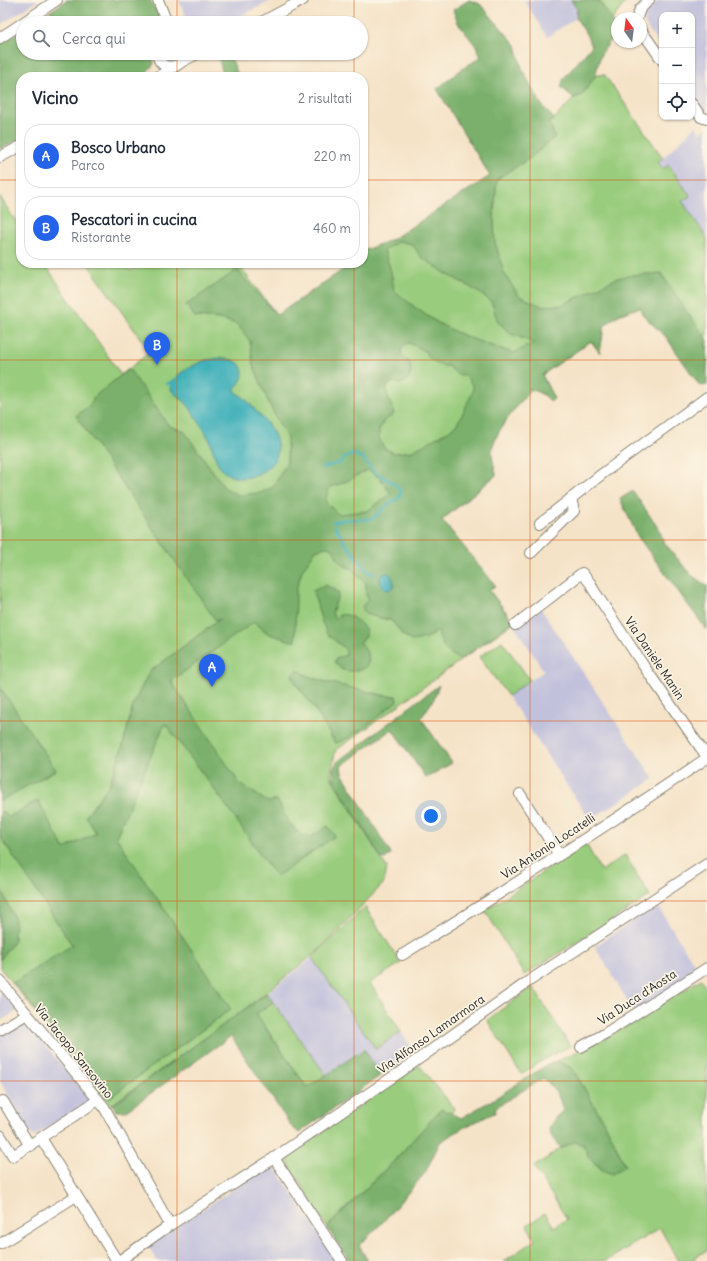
<!DOCTYPE html>
<html lang="it">
<meta charset="utf-8">
<style>
:root{--surface:#fff;--page:#f6f6f7;--text:#1f2937;--muted:#747a83;--line:#e0e1e3;--accent:#2563eb}
body{margin:0;font-family:Delius,sans-serif;background:var(--page);color:var(--text)}
.controls{position:absolute;right:12px;top:12px;display:grid;overflow:hidden;border-radius:8px;box-shadow:0 1px 3px #0004}
.controls button{width:36px;height:36px;display:grid;place-items:center;padding:0;border:0;border-bottom:1px solid var(--line);background:var(--surface);color:var(--text);font:20px sans-serif}
.compass{position:absolute;left:611px;top:12px;width:36px;height:36px;border-radius:50%;background:var(--surface);box-shadow:0 1px 3px #0004;rotate:346deg}
.you{position:absolute;left:431px;top:816px;width:14px;height:14px;margin:-10px;border:3px solid #fff;border-radius:50%;background:#1a73e8;box-shadow:0 0 0 6px #1a73e833}
.badge{display:grid;place-items:center;width:26px;height:26px;border-radius:50%;background:var(--accent);color:#fff;font-size:13px;font-weight:700}
.pin{position:absolute;translate:-50% -33px;filter:drop-shadow(0 1px 2px #0008)}
.pin::after{content:'';position:absolute;top:21px;width:14px;height:12px;background:inherit;clip-path:polygon(0 0,100% 0,50% 100%)}
.list{margin:0;padding:0;list-style:none}
h2{display:flex;justify-content:space-between;align-items:center;height:52px;margin:0;padding:0 16px;font-size:17px}
h2 small{font-size:13px;font-weight:400;color:var(--muted)}
.list li{display:grid;grid-template-columns:26px 1fr auto;gap:12px;align-items:center;box-sizing:border-box;height:64px;margin:0 8px 8px;padding:0 8px;border:1px solid var(--line);border-radius:16px}
.list b{display:block;font-size:15px;white-space:nowrap}
.list p{margin:0;font-size:13px;white-space:nowrap;color:var(--muted)}
.list em{font-size:13px;font-style:normal;color:var(--muted)}
.icon{flex:none;width:22px;height:22px;fill:none;stroke:currentColor;stroke-width:2;stroke-linecap:round;stroke-linejoin:round}
.map{position:relative;flex:none;width:707px;height:1261px;overflow:hidden}
.search{position:absolute;background:var(--surface);box-shadow:0 1px 3px #0004;left:16px;top:16px;width:352px;height:44px;display:flex;align-items:center;gap:10px;box-sizing:border-box;padding:0 14px;border-radius:22px;color:var(--muted);font-size:15px}
.panel{position:absolute;background:var(--surface);box-shadow:0 1px 3px #0004;left:16px;top:72px;width:352px;height:196px;border-radius:16px}
.map>svg:first-child{display:block}
.industrial{fill:#c2c1dc}
.green{fill:#99cc7d;stroke:#5a744c}
.forest{fill:#7ab06c;stroke:#4b6644;fill-rule:evenodd}
.water{fill:#40b0ba;stroke:#2e666b}
.lines{fill:none;stroke-linecap:round;stroke-linejoin:round}
.stream{stroke:#40b0ba;stroke-width:2.5}
.minor-casing{stroke:#888072;stroke-width:12}
.minor{stroke:#fff;stroke-width:10}
.grid{fill:none;stroke:#de560d;stroke-width:1;stroke-opacity:0.55}
.labels{text-anchor:middle;dominant-baseline:central;stroke-width:3.5;stroke-linejoin:round;paint-order:stroke}
.street-label{font-size:12px;fill:#1c1c1c;stroke:#fcf5e5}
</style>
<div class="map">
<svg width="707" height="1261" viewBox="0 0 707 1261">
<rect width="100%" height="100%" fill="#fcf5e5"/>
<filter id="ink" filterUnits="userSpaceOnUse"><feTurbulence type="fractalNoise" baseFrequency=".025" numOctaves="2"/><feDisplacementMap in="SourceGraphic" scale="8" xChannelSelector="R" yChannelSelector="G"/><feConvolveMatrix kernelMatrix="1 2 1 2 8 2 1 2 1" color-interpolation-filters="sRGB"/></filter>
<filter id="wash" filterUnits="userSpaceOnUse"><feTurbulence type="fractalNoise" baseFrequency=".012" numOctaves="4" result="noise"/><feDisplacementMap in="SourceGraphic" scale="16" xChannelSelector="R" yChannelSelector="G"/><feGaussianBlur stdDeviation="0.9" result="paint"/><feColorMatrix in="noise" values="0 0 0 0 0 0 0 0 0 0 0 0 0 0 0 0 0 1.4 0 .05"/><feComposite in="paint" operator="in"/></filter>
<g filter="url(#wash)">
<rect width="100%" height="100%" fill="#f5e3c8"/>
<!-- industrial -->
<g class="industrial">
<polygon points="0,0 38,0 0,25"/>
<polygon points="178,0 272,0 227,23 190,23"/>
<polygon points="524,0 571,0 577,9 576,18 547,37"/>
<polygon points="660,0 707,0 707,115 692,93 692,15 662,15 662,49 645,24 646,11"/>
<polygon points="696,126 700,133 707,128 707,238 682,201 690,196 669,165 662,169 658,162 663,158"/>
<polygon points="541,609 654,779 590,820 508,696 544,671 515,627"/>
<polygon points="657,905 698,970 634,1012 595,946"/>
<polygon points="312,958 376,1049 401,1032 414,1052 381,1075 364,1049 326,1075 267,993"/>
<polygon points="0,991 19,1010 0,1021"/>
<polygon points="24,1021 89,1097 88,1102 33,1137 0,1081 0,1035"/>
<polygon points="273,1164 337,1261 157,1261 149,1247 155,1242 178,1225"/>
</g>
<!-- green -->
<g class="green">
<polygon points="598,0 629,0 624,4 612,20"/>
<path d="M604,74L663,158L658,162L662,169L669,165L690,196L682,201L707,238V368L640,307L618,315L604,326L600,353L591,341L542,375L554,399L550,401L544,395L463,354L531,389C519,404 494,431 492,450C490,457 494,467 496,475L442,520L495,586L489,590L514,622L335,751L331,777L387,868L384,883L318,951L236,1016L111,1105L0,968V197L21,229V263H44L121,375L150,352L87,263H124L130,271L141,263H237L277,315L350,265L349,263H363V251L393,239L491,176L554,119L574,98L582,95L595,76Z"/>
<polygon points="502,641 530,680 508,696 479,657"/>
<polygon points="586,844 601,871 625,855 650,896 524,975 485,910"/>
<polygon points="365,907 401,963 370,983 401,1032 376,1049 312,958"/>
<polygon points="701,979 707,989 707,1250 690,1261 678,1261 660,1228 606,1261 504,1261 535,1240 527,1225 545,1213 554,1227 567,1219 534,1167 561,1148 576,1141 584,1146 589,1158 604,1171 625,1166 610,1133 573,1069 557,1061 604,1039 639,1019"/>
<polygon points="533,987 570,1046 543,1060 521,1074 487,1020"/>
<polygon points="273,1002 326,1075 307,1088 256,1013"/>
<polygon points="419,1065 454,1108 451,1114 441,1110 394,1161 327,1227 285,1158"/>
</g>
<!-- forest -->
<g class="forest">
<polygon points="67,0 150,0 159,15 160,23 33,23"/>
<path d="M469,0L480,4L516,45L522,69L541,104L554,119L549,122L555,137L530,158L497,179L494,218L495,242L504,273L519,296L542,306L562,305L617,278L633,275L661,273L686,311L707,339V385L700,386L666,337L642,314L640,307L618,315L604,326L600,353L591,341L542,375L554,399L550,401L544,395L529,388L531,389C519,404 494,432 492,450C491,456 495,468 496,475L442,520L495,585L489,590L513,622L460,660C445,651 442,648 438,631C429,637 422,640 411,641L403,635L391,620L380,618L365,614L362,607L368,599L366,594V584L352,569L345,566L338,559L333,549L326,547L316,550L302,570L296,590L295,642L269,634L254,622L171,681L240,784L268,802L277,800L289,822L300,835L311,837L328,826L335,836L276,877L225,804L165,723L116,837L231,1009L109,1098L13,983L72,945L0,836V813L4,811L9,817L38,800L64,849L96,833L86,816L109,785L123,745L133,705L149,672L220,619L216,621L76,416L90,405L95,396L129,369L169,426L184,431L224,487L237,495L260,493L273,487L287,462V438L269,404L253,364L250,341L237,324L219,319L195,317L186,305L237,270L277,315L350,265L349,263H363V251L393,239L490,176L437,89L462,69L481,57L476,46L458,23L453,10ZM399,241L412,244L421,257L445,273L472,288L491,301L498,322L511,334L534,343L514,353C483,343 450,333 423,313C413,306 403,298 394,290L391,271L384,250ZM409,343L425,351L428,357L434,362L442,366H448L457,374L466,376L472,385L473,391L461,417L456,425L448,431L418,448L413,451L394,453L384,448L379,438V430L383,422L394,414C393,405 381,390 390,384C394,382 396,382 399,384C411,381 413,371 409,361L405,360L401,356L402,347L406,344ZM368,470L380,478L391,494L367,511L338,514L325,501L329,488L345,482Z"/>
<polygon points="571,0 598,0 617,27 617,31 601,54 595,76 582,95 574,98 561,87 564,78 592,46 585,32 576,18 577,9"/>
<polygon points="23,29 23,53 151,53 154,64 142,77 21,77 21,139 0,149 0,45"/>
<polygon points="220,53 229,53 239,77 226,77 222,70 218,56"/>
<polygon points="633,491 660,531 663,541 691,575 707,586 707,629 706,629 638,537 620,499"/>
<path d="M326,585L339,593L332,613L335,619C345,607 358,622 366,629V637L360,642C363,646 367,651 368,656C373,670 351,674 341,669C339,667 337,664 334,662L337,658L346,655V650L327,634L322,622L313,591Z"/>
<path d="M297,670L311,677L327,682L382,695L396,696L397,701C383,712 351,741 335,743L315,709L296,684L292,674Z"/>
<polygon points="439,685 434,699 421,718 452,763 426,778 392,729 341,766 342,773 391,854 385,859 381,858 333,778 334,768 337,762"/>
<polygon points="0,687 56,770 0,801"/>
<polygon points="0,887 15,920 14,941 0,960"/>
<polygon points="267,993 273,1002 256,1014 307,1088 364,1049 381,1075 299,1133 291,1126 231,1036 126,1111 116,1111 113,1105"/>
<path d="M557,1061L573,1069L610,1133L625,1166L612,1174L604,1171L589,1158L584,1146L576,1141L561,1148C554,1141 550,1136 549,1127L556,1117L563,1111C560,1097 555,1088 543,1078L495,1108L496,1112L463,1128L440,1142L425,1173L381,1224L359,1246L368,1261H349L327,1227L394,1161L441,1109L461,1118L494,1099L545,1066Z"/>
</g>
<!-- water -->
<g class="water">
<path d="M221,358C226,359 233,359 237,362C247,370 243,381 235,388L236,392C238,394 241,395 243,397C248,401 252,406 256,411C276,431 292,456 258,474C249,478 238,480 229,475C216,469 214,451 209,439C205,431 200,423 195,416C192,411 188,405 184,401C180,397 171,393 170,386C170,376 198,363 206,360C211,359 216,359 221,358Z"/>
<path d="M386,573H389C392,577 394,581 394,586C385,595 380,587 380,577L383,574Z"/>
</g>
<g class="lines">
<!-- stream -->
<g class="stream">
<polyline points="166,384 171,382"/>
<polyline points="321,468 340,463 346,457 353,454 363,458 374,472"/>
<path d="M376,473C388,481 416,491 390,503"/>
<polyline points="381,510 389,504"/>
<polyline points="371,519 375,517 380,512"/>
<path d="M333,522C345,517 357,521 369,519"/>
<polyline points="335,526 347,546 368,572 375,574"/>
</g>
</g>
</g>
<g filter="url(#ink)">
<g class="lines">
<defs>
<g id="minor">
<polyline points="158,0 167,23"/>
<polyline points="637,18 640,9 649,0"/>
<polyline points="260,23 303,0"/>
<polyline points="641,30 662,60"/>
<polyline points="0,38 57,0"/>
<path d="M157,53C159,72 182,70 187,53"/>
<polyline points="183,61 199,53"/>
<polyline points="157,77 176,66"/>
<polyline points="692,104 701,117 707,119"/>
<polyline points="0,157 21,146"/>
<polyline points="540,523 602,474 707,397"/>
<polyline points="531,553 574,511 571,498"/>
<polyline points="515,625 582,573 591,584 593,589 643,665 707,757"/>
<polyline points="520,794 559,855"/>
<path d="M402,955C504,891 607,826 707,758"/>
<polyline points="0,981 104,1107 170,1225"/>
<polyline points="0,1030 27,1014"/>
<polyline points="581,1047 606,1033 707,968"/>
<polyline points="0,1102 3,1101 30,1146"/>
<polyline points="0,1135 13,1156 98,1100"/>
<polyline points="41,1138 117,1261"/>
<polyline points="274,1158 342,1261"/>
<polyline points="0,1244 76,1196"/>
<polyline points="119,1261 170,1225 274,1158 403,1070 526,983 707,864"/>
</g>
</defs>
<!-- minor casing -->
<use href="#minor" class="minor-casing"/>
<!-- minor -->
<use href="#minor" class="minor"/>
</g>
</g>
<!-- grid -->
<path class="grid" d="M177,0V23M354,0V23M530,0V1261M177,53V77M354,53V77M0,180H21M363,180H707M177,263V1261M354,263V1261M0,360H707M0,540H707M0,721H707M0,901H707M0,1081H707"/>
<g class="labels">
<!-- street labels -->
<g class="street-label">
<text transform="translate(655 658) rotate(56)">Via Daniele Manin</text>
<text transform="translate(548 846) rotate(-33)">Via Antonio Locatelli</text>
<text transform="translate(637 997) rotate(-33)">Via Duca d'Aosta</text>
<text transform="translate(431 1034) rotate(-35)">Via Alfonso Lamarmora</text>
<text transform="translate(74 1051) rotate(51)">Via Jacopo Sansovino</text>
</g>
</g>
</svg>
<div class="controls">
<button>+</button>
<button>−</button>
<button><svg class="icon" aria-label="locate" viewBox="0 0 24 24"><circle cx="12" cy="12" r="6"/><path d="M12 2v4M12 18v4M2 12h4M18 12h4"/></svg></button>
</div>
<svg class="compass" viewBox="-18 -18 36 36"><path d="M0-13l5 13h-10z" fill="#e53935"/><path d="M0 13l5-13h-10z" fill="#747a83"/></svg>
<div class="you"></div>
<div class="pin badge" style="left:212px;top:687px">A</div>
<div class="pin badge" style="left:157px;top:365px">B</div>
<div class="search"><svg class="icon" aria-label="search" viewBox="0 0 24 24"><circle cx="10" cy="10" r="6"/><path d="M15 15l6 6"/></svg>Cerca qui</div>
<section class="panel">
<h2>Vicino<small>2 risultati</small></h2>
<ul class="list">
<li><span class="badge">A</span><div><b>Bosco Urbano</b><p>Parco</p></div><em>220 m</em></li>
<li><span class="badge">B</span><div><b>Pescatori in cucina</b><p>Ristorante</p></div><em>460 m</em></li>
</ul>
</section>
</div>
